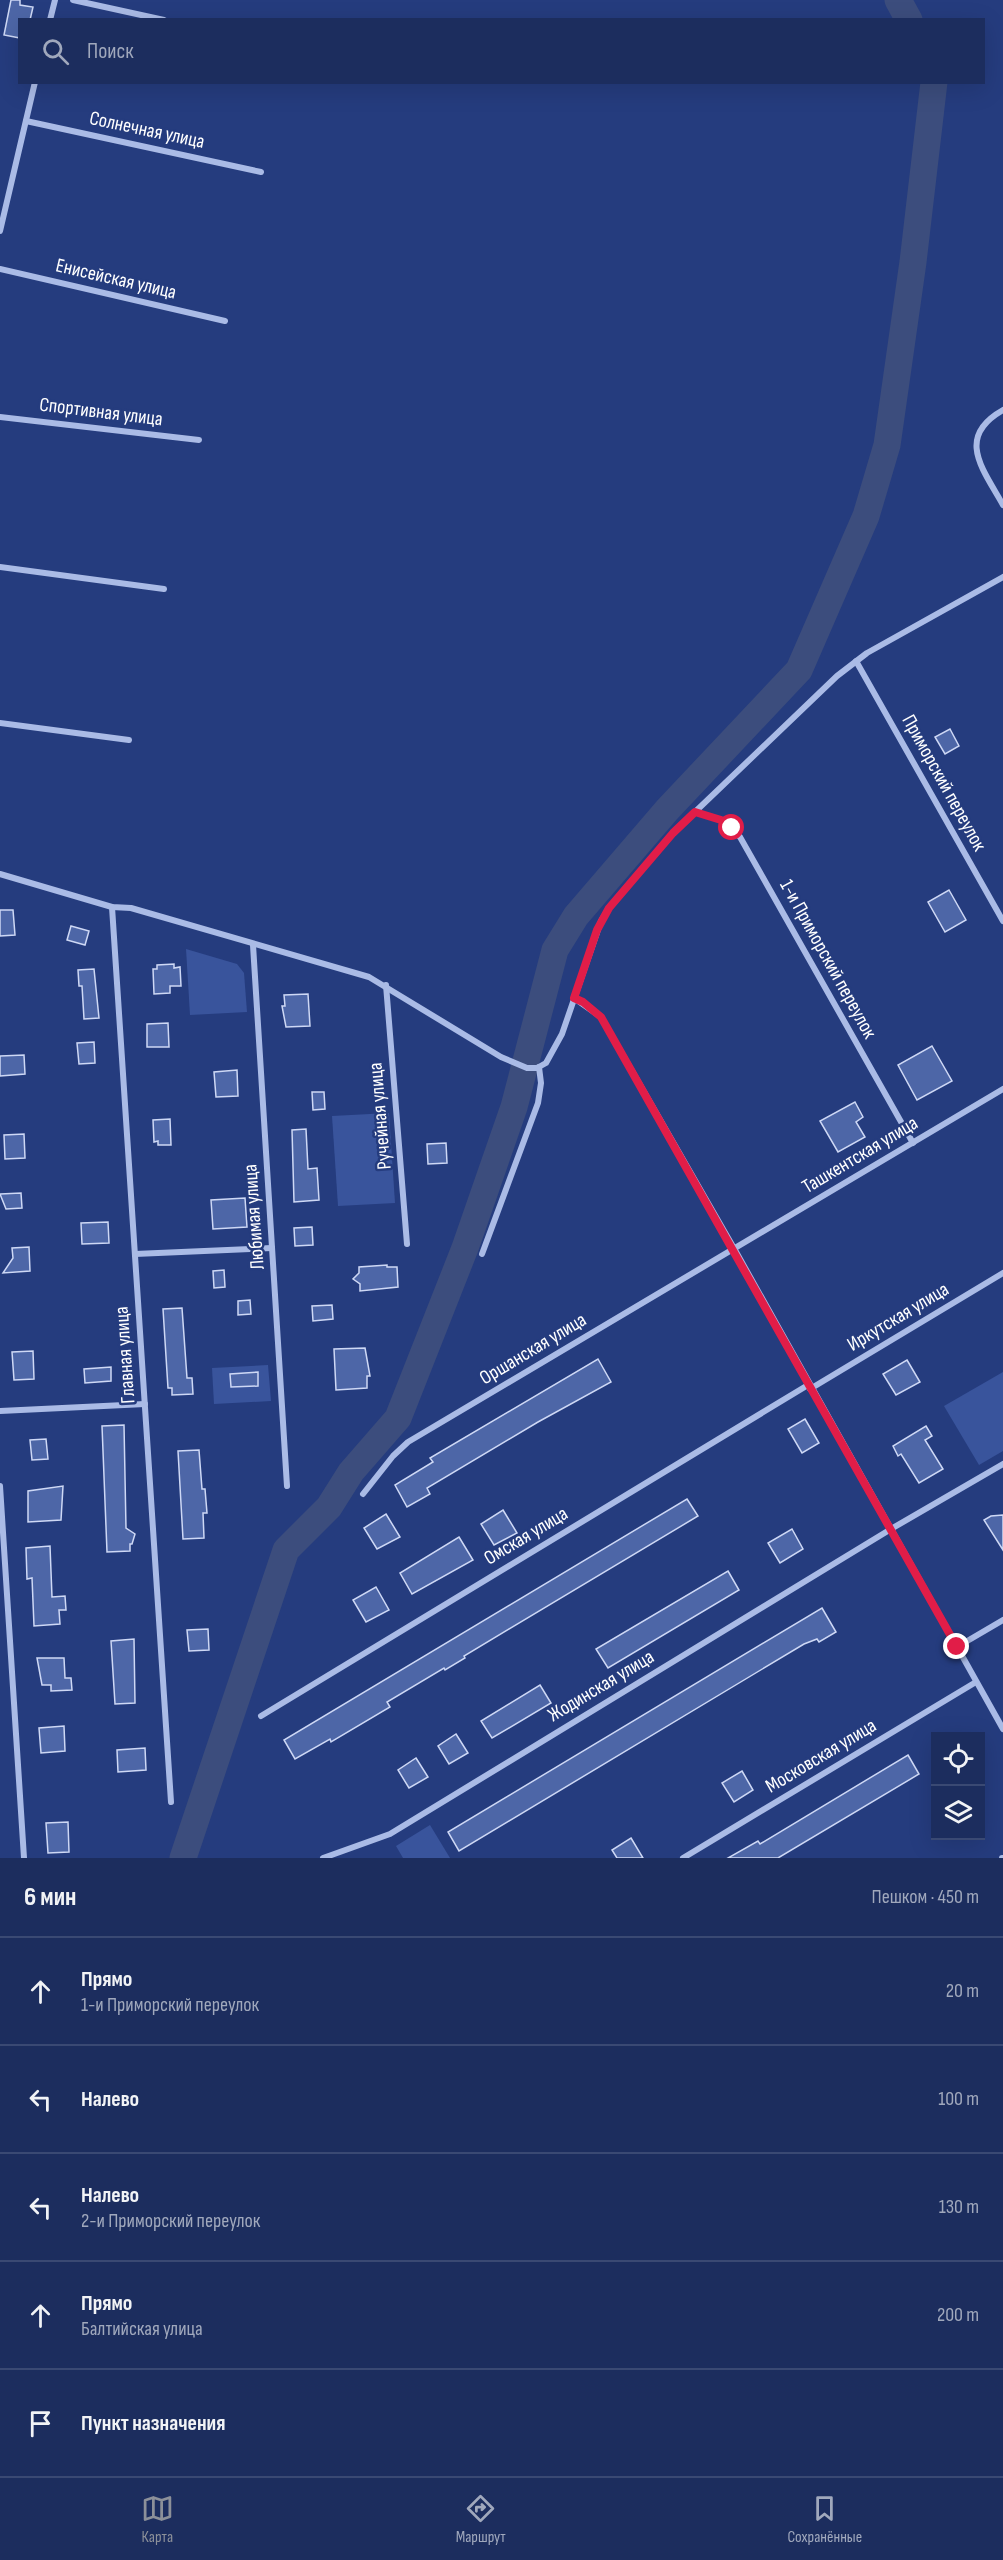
<!DOCTYPE html>
<html lang="ru">
<meta charset="utf-8">
<style>
:root{--surface:#1c2d5e;--page:#293967;--text:#f1f3f6;--muted:#a0a8bc;--line:#3a4973;--accent:#8c9099}
body{margin:0;font-family:"Sofia Sans Condensed",sans-serif;background:var(--page);color:var(--text)}
.controls{position:absolute;right:18px;bottom:18px;display:grid;overflow:hidden;border-radius:0px;box-shadow:0 6px 24px #0002}
.controls button{width:54px;height:54px;display:grid;place-items:center;padding:0;border:0;border-bottom:2px solid var(--line);background:var(--surface);color:var(--text);font:30px sans-serif}
.stop{position:absolute;width:18px;height:18px;margin:-14px;border:4px solid #e11d48;border-radius:50%;background:#fff}
.stop.end{background:#e11d48;border-color:#fff;box-shadow:0 2px 6px #0008}
.list{margin:0;padding:0;list-style:none}
h2{display:flex;justify-content:space-between;align-items:center;height:78px;margin:0;padding:0 24px;font-size:26px}
h2 small{font-size:20px;font-weight:400;color:var(--muted)}
.list li{display:grid;grid-template-columns:39px 1fr auto;gap:18px;align-items:center;box-sizing:border-box;height:108px;padding:0 24px;border-top:2px solid var(--line)}
.list b{display:block;font-size:22px;white-space:nowrap}
.list p{margin:0;font-size:20px;white-space:nowrap;color:var(--muted)}
.list em{font-size:20px;font-style:normal;color:var(--muted)}
.icon{flex:none;width:33px;height:33px;fill:none;stroke:currentColor;stroke-width:2;stroke-linecap:round;stroke-linejoin:round}
.map{position:relative;flex:none;width:1003px;height:1858px;overflow:hidden}
.search{position:absolute;background:var(--surface);box-shadow:0 6px 24px #0002;left:18px;right:18px;top:18px;height:66px;display:flex;align-items:center;gap:15px;box-sizing:border-box;padding:0 21px;border-radius:0px;color:var(--muted);font-size:22px}
.sheet{height:618px;background:var(--surface)}
nav{display:flex;justify-content:space-around;align-items:center;box-sizing:border-box;height:84px;border-top:2px solid var(--line);background:var(--surface);font-size:16px;color:var(--muted)}
nav a{display:grid;justify-items:center;gap:3px}
nav .on{color:var(--accent)}
.map>svg:first-child{display:block}
.green{fill:#39549c}
.lines{fill:none;stroke-linecap:round;stroke-linejoin:round}
.river{stroke:#3c4d7d;stroke-width:27}
.building{fill:#4d66a7;stroke:#ced8f5;stroke-width:1.5}
.street{stroke:#aabbe6;stroke-width:6}
.route{stroke:#e11d48;stroke-width:8}
.labels{text-anchor:middle;dominant-baseline:central;stroke-width:5;stroke-linejoin:round;paint-order:stroke}
.street-label{font-size:20px;fill:#fff;stroke:#253c7e}
</style>
<div class="map">
<svg width="1003" height="1858" viewBox="0 0 1003 1858">
<rect width="100%" height="100%" fill="#253c7e"/>
<!-- green -->
<g class="green">
<polygon points="186,949 237,964 244,973 247,1012 190,1015"/>
<polygon points="389,1113 395,1203 338,1206 332,1116"/>
<polygon points="268,1365 271,1401 214,1404 212,1368"/>
<polygon points="1003,1372 1003,1451 979,1465 944,1406"/>
<polygon points="430,1825 450,1858 403,1858 396,1846"/>
</g>
<g class="lines">
<!-- river -->
<g class="river">
<polyline points="898,0 909,20"/>
<polyline points="183,1858 286,1550 329,1507 351,1472 398,1418 465,1248 514,1107 555,950 576,916 667,810 799,670 866,516 887,445 913,262 934,82"/>
</g>
</g>
<!-- building -->
<g class="building">
<polygon points="11,0 20,0 20,5 33,7 30,20 20,20 20,38 4,35"/>
<polygon points="950,729 959,746 945,754 935,737"/>
<polygon points="949,890 966,920 945,932 928,902"/>
<polygon points="0,910 13,910 15,935 0,936"/>
<polygon points="71,926 89,931 85,945 67,940"/>
<polygon points="174,964 174,968 180,967 181,986 170,986 170,993 154,994 153,969 157,969 157,965"/>
<polygon points="94,969 99,1018 84,1019 82,986 79,986 78,970"/>
<polygon points="308,994 310,1026 286,1027 282,1006 285,1006 284,995"/>
<polygon points="168,1023 169,1047 147,1047 147,1024"/>
<polygon points="94,1042 95,1063 79,1064 77,1043"/>
<polygon points="932,1046 952,1081 917,1100 898,1065"/>
<polygon points="24,1055 25,1074 0,1076 0,1056"/>
<polygon points="237,1070 238,1096 216,1097 214,1072"/>
<polygon points="312,1092 324,1092 325,1109 313,1110"/>
<polygon points="855,1102 863,1117 856,1122 865,1137 838,1152 820,1121"/>
<polygon points="170,1119 171,1145 158,1145 158,1141 154,1142 153,1120"/>
<polygon points="306,1129 308,1169 317,1168 319,1200 294,1202 292,1130"/>
<polygon points="24,1134 25,1158 5,1159 4,1135"/>
<polygon points="446,1143 447,1163 428,1164 427,1144"/>
<polygon points="21,1193 22,1208 6,1209 0,1194"/>
<polygon points="245,1198 247,1227 213,1229 211,1200"/>
<polygon points="108,1222 109,1243 82,1244 81,1223"/>
<polygon points="312,1227 313,1245 295,1246 294,1228"/>
<polygon points="29,1247 30,1271 3,1273 13,1258 12,1248"/>
<polygon points="387,1265 387,1267 397,1267 398,1287 360,1291 360,1284 353,1279 359,1273 359,1267"/>
<polygon points="224,1270 225,1287 214,1288 213,1271"/>
<polygon points="250,1300 251,1314 238,1315 238,1301"/>
<polygon points="332,1305 333,1319 313,1321 312,1306"/>
<polygon points="182,1308 187,1378 192,1378 193,1394 172,1395 172,1388 168,1388 163,1309"/>
<polygon points="365,1348 370,1376 367,1376 367,1388 336,1390 334,1349"/>
<polygon points="33,1351 34,1379 14,1380 12,1352"/>
<polygon points="598,1359 611,1382 538,1422 427,1488 430,1494 407,1507 395,1485 433,1462 430,1458"/>
<polygon points="907,1360 920,1382 896,1395 883,1374"/>
<polygon points="111,1367 111,1381 85,1383 84,1369"/>
<polygon points="258,1372 258,1386 231,1387 230,1374"/>
<polygon points="805,1419 819,1443 802,1453 788,1429"/>
<polygon points="124,1425 126,1528 135,1534 132,1544 130,1544 130,1551 107,1552 102,1426"/>
<polygon points="926,1426 932,1436 925,1440 943,1469 919,1483 901,1454 898,1456 893,1446"/>
<polygon points="46,1439 48,1459 32,1460 30,1440"/>
<polygon points="199,1450 202,1489 205,1489 207,1513 203,1513 204,1538 183,1539 178,1451"/>
<polygon points="63,1486 61,1520 28,1522 28,1491"/>
<polygon points="687,1499 698,1516 464,1656 465,1658 445,1670 444,1668 387,1702 390,1707 331,1742 330,1739 295,1759 284,1740"/>
<polygon points="503,1510 517,1533 494,1545 481,1524"/>
<polygon points="386,1514 400,1537 377,1549 364,1528"/>
<polygon points="1003,1515 1003,1550 984,1520 991,1516"/>
<polygon points="792,1529 803,1549 780,1563 768,1543"/>
<polygon points="459,1537 473,1560 412,1594 400,1573"/>
<polygon points="50,1546 52,1597 65,1596 66,1610 59,1610 60,1624 34,1626 32,1578 27,1579 26,1548"/>
<polygon points="728,1571 739,1590 608,1668 596,1649"/>
<polygon points="376,1587 389,1610 366,1622 353,1600"/>
<polygon points="822,1608 836,1632 819,1642 817,1639 804,1644 459,1851 448,1832"/>
<polygon points="208,1629 209,1650 189,1651 187,1630"/>
<polygon points="134,1639 135,1703 115,1704 111,1641"/>
<polygon points="37,1658 64,1658 65,1678 71,1678 72,1690 51,1691 51,1685 42,1685"/>
<polygon points="540,1685 551,1703 492,1738 481,1721"/>
<polygon points="64,1726 65,1751 41,1753 39,1728"/>
<polygon points="456,1734 468,1753 449,1764 438,1746"/>
<polygon points="145,1748 146,1770 118,1772 117,1750"/>
<polygon points="908,1755 919,1774 778,1858 728,1858 758,1841 760,1844"/>
<polygon points="416,1758 428,1777 409,1788 398,1770"/>
<polygon points="742,1771 753,1790 734,1802 722,1783"/>
<polygon points="68,1822 69,1852 48,1853 46,1823"/>
<polygon points="631,1838 643,1858 617,1858 612,1850"/>
</g>
<g class="lines">
<!-- street -->
<g class="street">
<polyline points="73,0 164,20"/>
<polyline points="50,20 55,0"/>
<polyline points="26,121 261,172"/>
<polyline points="0,231 35,82"/>
<polyline points="0,269 225,321"/>
<path d="M1003,410C955,437 983,469 1003,505"/>
<polyline points="0,417 199,440"/>
<polyline points="0,567 164,589"/>
<polyline points="856,661 1003,921"/>
<polyline points="0,723 129,740"/>
<polyline points="695,812 721,820 740,837 913,1143"/>
<polyline points="0,874 112,907 131,908 369,977 501,1057 527,1068 537,1068 546,1063 562,1034 601,921 609,908 673,833 837,676 867,653 1003,577"/>
<polyline points="112,907 171,1802"/>
<polyline points="253,945 287,1486"/>
<polyline points="386,985 407,1244"/>
<polyline points="574,998 601,1017 735,1250 1003,1729"/>
<polyline points="135,1254 272,1248"/>
<polyline points="482,1254 538,1103 541,1083 539,1067"/>
<polyline points="810,1389 1003,1273"/>
<polyline points="0,1411 145,1404"/>
<polyline points="0,1486 24,1858"/>
<polyline points="363,1494 393,1456 408,1442 1003,1089"/>
<polyline points="957,1647 1003,1620"/>
<polyline points="261,1716 808,1385"/>
<polyline points="323,1858 390,1834 891,1529 1003,1464"/>
<polyline points="683,1858 976,1682"/>
<polyline points="1002,1858 1003,1858"/>
</g>
</g>
<g class="lines">
<!-- route -->
<polyline class="route" points="732,828 721,820 695,812 673,833 609,908 597,930 574,998 583,1002 601,1017 957,1647"/>
</g>
<g class="labels">
<!-- street labels -->
<g class="street-label">
<text transform="translate(147 130) rotate(12)">Солнечная улица</text>
<text transform="translate(116 279) rotate(13)">Енисейская улица</text>
<text transform="translate(101 412) rotate(7)">Спортивная улица</text>
<text transform="translate(944 783) rotate(61)">Приморский переулок</text>
<text transform="translate(828 959) rotate(61)">1-и Приморский переулок</text>
<text transform="translate(380 1116) rotate(-95)">Ручейная улица</text>
<text transform="translate(860 1155) rotate(-31)">Ташкентская улица</text>
<text transform="translate(254 1217) rotate(-94)">Любимая улица</text>
<text transform="translate(898 1317) rotate(-31)">Иркутская улица</text>
<text transform="translate(533 1349) rotate(-31)">Оршанская улица</text>
<text transform="translate(125 1355) rotate(-94)">Главная улица</text>
<text transform="translate(526 1536) rotate(-31)">Омская улица</text>
<text transform="translate(601 1686) rotate(-31)">Жодинская улица</text>
<text transform="translate(821 1756) rotate(-31)">Московская улица</text>
</g>
</g>
</svg>
<div class="controls">
<button><svg class="icon" aria-label="locate" viewBox="0 0 24 24"><circle cx="12" cy="12" r="6"/><path d="M12 2v4M12 18v4M2 12h4M18 12h4"/></svg></button>
<button><svg class="icon" aria-label="layers" viewBox="0 0 24 24"><path d="M12 4l9 5-9 5-9-5zM3 14l9 5 9-5"/></svg></button>
</div>
<div class="stop" style="left:732px;top:828px"></div>
<div class="stop end" style="left:957px;top:1647px"></div>
<div class="search"><svg class="icon" aria-label="search" viewBox="0 0 24 24"><circle cx="10" cy="10" r="6"/><path d="M15 15l6 6"/></svg>Поиск</div>
</div>
<section class="sheet">
<h2>6 мин<small>Пешком · 450 m</small></h2>
<ul class="list">
<li><svg class="icon" aria-label="ahead" viewBox="0 0 24 24"><path d="M12 20V5M6 11l6-6 6 6"/></svg><div><b>Прямо</b><p>1-и Приморский переулок</p></div><em>20 m</em></li>
<li><svg class="icon" aria-label="left" viewBox="0 0 24 24"><path d="M17 20v-9H6M10 6l-5 5 5 5"/></svg><div><b>Налево</b></div><em>100 m</em></li>
<li><svg class="icon" aria-label="left" viewBox="0 0 24 24"><path d="M17 20v-9H6M10 6l-5 5 5 5"/></svg><div><b>Налево</b><p>2-и Приморский переулок</p></div><em>130 m</em></li>
<li><svg class="icon" aria-label="ahead" viewBox="0 0 24 24"><path d="M12 20V5M6 11l6-6 6 6"/></svg><div><b>Прямо</b><p>Балтийская улица</p></div><em>200 m</em></li>
<li><svg class="icon" aria-label="arrive" viewBox="0 0 24 24"><path d="M6 21V4h12l-3 4 3 4H6"/></svg><div><b>Пункт назначения</b></div></li>
</ul>
</section>
<nav>
<a class="on"><svg class="icon" aria-label="map" viewBox="0 0 24 24"><path d="M3 6l6-2 6 2 6-2v14l-6 2-6-2-6 2zM9 4v14M15 6v14"/></svg>Карта</a>
<a><svg class="icon" aria-label="directions" viewBox="0 0 24 24"><path d="M12 3l9 9-9 9-9-9zM9 14v-3h6M13 9l2 2-2 2"/></svg>Маршрут</a>
<a><svg class="icon" aria-label="saved" viewBox="0 0 24 24"><path d="M7 4h10v16l-5-4-5 4z"/></svg>Сохранённые</a>
</nav>
